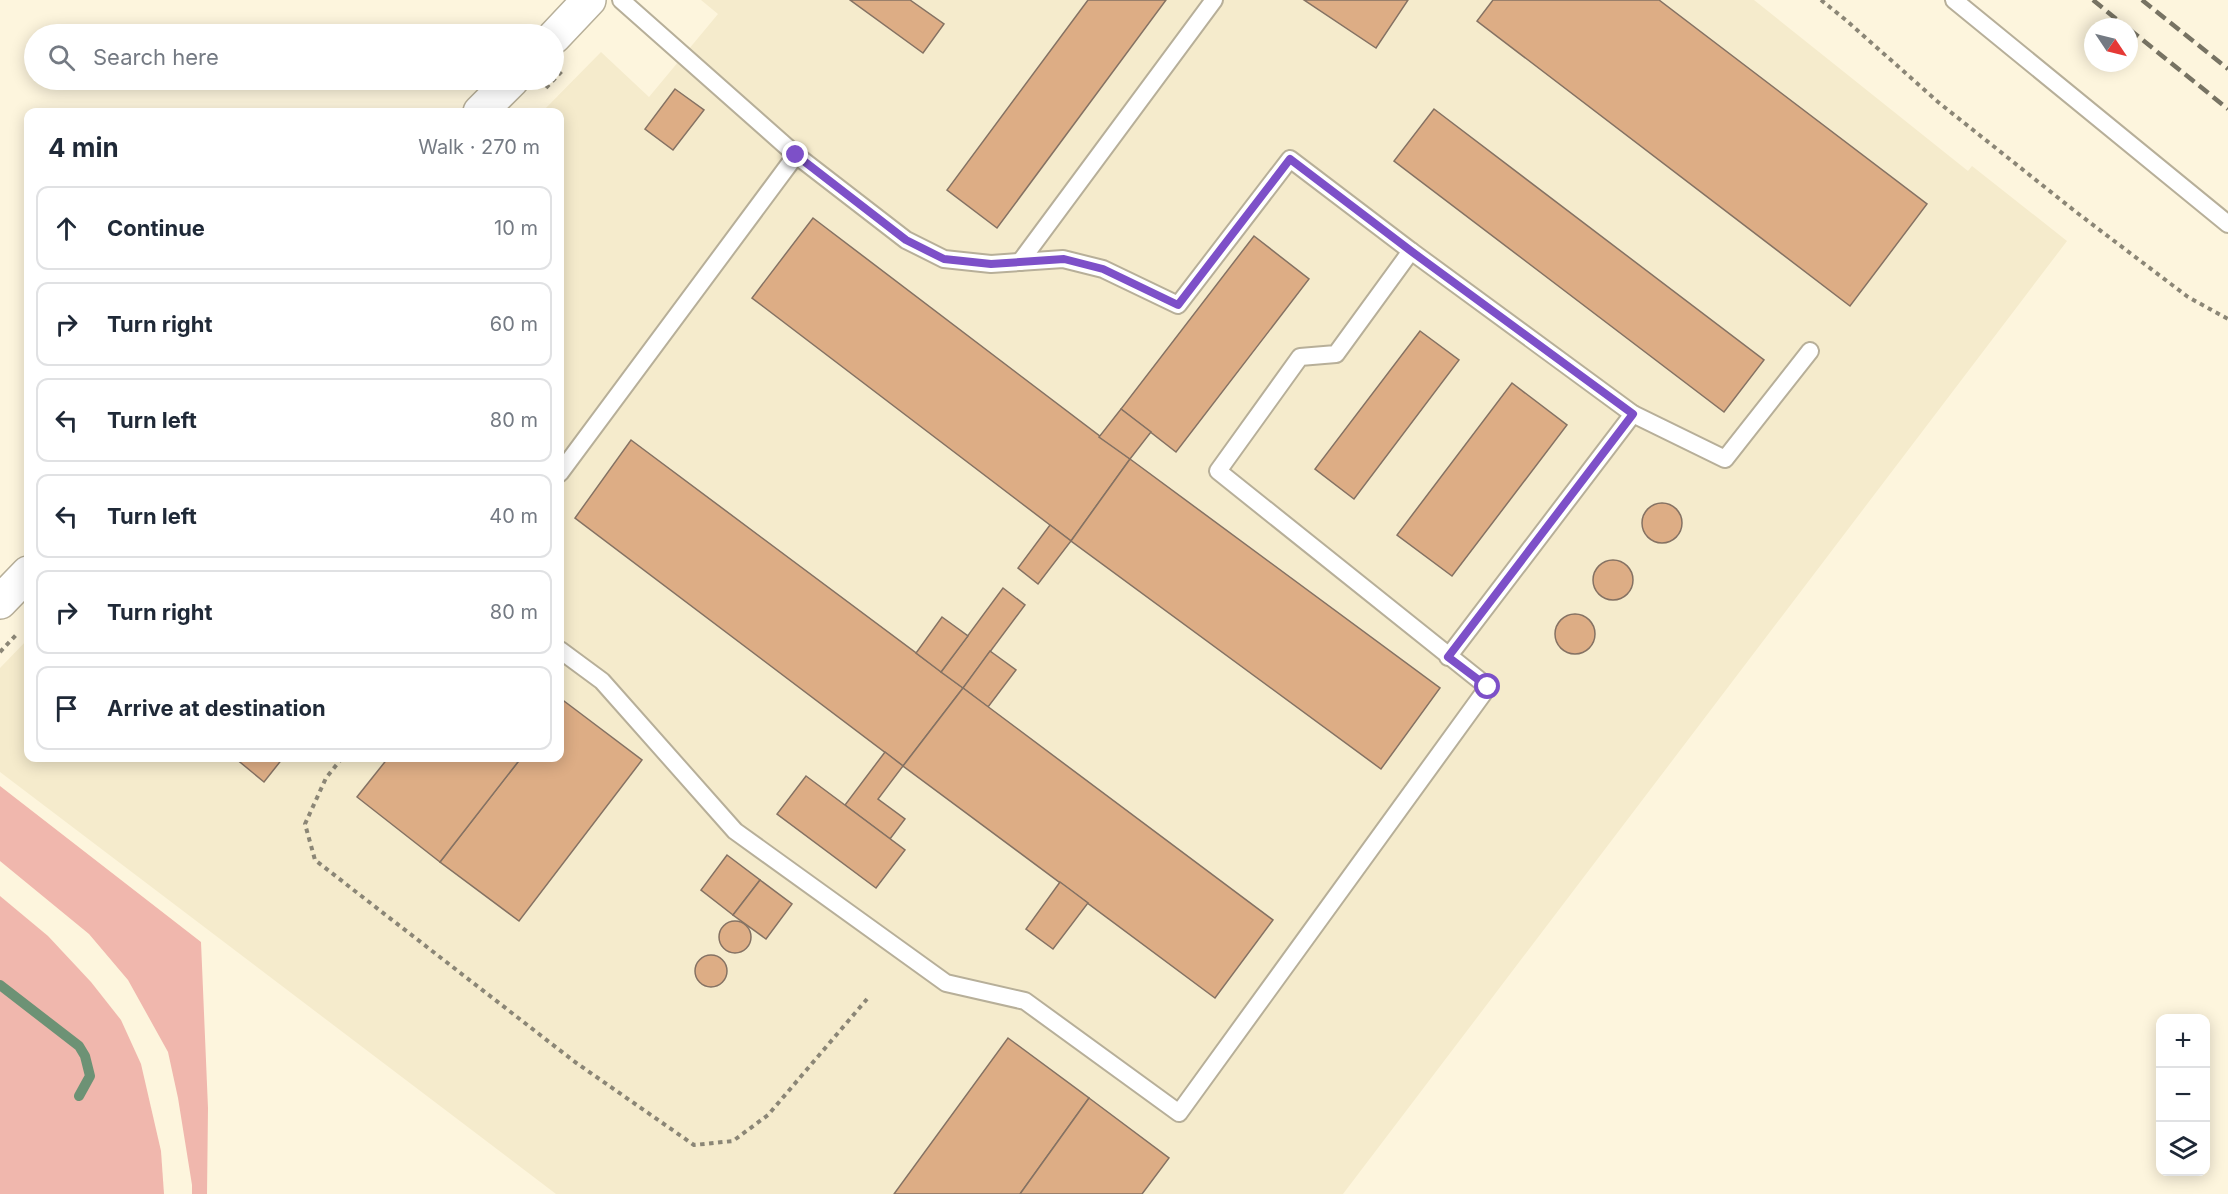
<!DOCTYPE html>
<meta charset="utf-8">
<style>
:root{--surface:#fff;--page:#f2f2f3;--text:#1f2937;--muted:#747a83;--line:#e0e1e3}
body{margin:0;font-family:Inter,sans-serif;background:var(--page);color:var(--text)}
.controls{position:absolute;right:18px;bottom:18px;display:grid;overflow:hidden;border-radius:12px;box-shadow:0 3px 15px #0003}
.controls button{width:54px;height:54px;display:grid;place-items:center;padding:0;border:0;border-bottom:2px solid var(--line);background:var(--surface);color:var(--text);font:30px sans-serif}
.compass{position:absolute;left:2084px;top:18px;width:54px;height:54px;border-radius:50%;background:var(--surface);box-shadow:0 3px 15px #0003;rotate:125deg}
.stop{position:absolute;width:18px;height:18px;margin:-14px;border:4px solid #7d50c8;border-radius:50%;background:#fff}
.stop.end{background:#7d50c8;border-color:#fff;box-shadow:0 2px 6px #0008}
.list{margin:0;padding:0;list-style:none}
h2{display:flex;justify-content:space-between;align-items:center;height:78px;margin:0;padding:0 24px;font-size:26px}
h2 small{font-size:20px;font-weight:400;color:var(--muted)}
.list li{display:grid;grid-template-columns:39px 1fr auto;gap:18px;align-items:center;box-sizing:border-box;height:84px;margin:0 12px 12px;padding:0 12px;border:2px solid var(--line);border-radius:12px}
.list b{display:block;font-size:22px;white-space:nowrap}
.list em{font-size:20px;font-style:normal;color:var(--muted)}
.icon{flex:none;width:33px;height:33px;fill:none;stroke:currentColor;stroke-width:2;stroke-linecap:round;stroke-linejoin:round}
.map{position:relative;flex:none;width:2228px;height:1194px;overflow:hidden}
.search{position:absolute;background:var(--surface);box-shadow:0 3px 15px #0003;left:24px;top:24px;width:540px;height:66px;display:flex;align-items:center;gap:15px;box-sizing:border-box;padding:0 21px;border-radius:33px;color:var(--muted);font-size:22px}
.panel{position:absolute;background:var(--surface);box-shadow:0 3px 15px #0003;left:24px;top:108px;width:540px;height:654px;border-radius:12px}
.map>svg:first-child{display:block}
.built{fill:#f5ebcc}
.green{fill:#f0b7ad}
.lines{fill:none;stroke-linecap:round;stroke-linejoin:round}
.stream{stroke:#6d9275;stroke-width:10}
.building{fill:#ddad85;stroke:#857263;stroke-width:1.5}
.lane-casing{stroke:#b7af99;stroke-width:20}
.secondary-casing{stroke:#b7af99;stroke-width:36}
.path{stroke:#8b8676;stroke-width:4;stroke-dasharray:4.5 4.5;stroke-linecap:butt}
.lane{stroke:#fff;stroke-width:16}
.secondary{stroke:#fff;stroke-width:33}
.rail{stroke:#777363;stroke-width:4.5;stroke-dasharray:12 6;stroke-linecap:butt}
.route{stroke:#7d50c8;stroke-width:8}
</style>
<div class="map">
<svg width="2228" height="1194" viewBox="0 0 2228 1194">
<rect width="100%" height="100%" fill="#fdf5dd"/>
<!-- built -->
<polygon class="built" points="701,0 1754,0 1968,171 1972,166 2067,241 1343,1194 556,1194 0,772 0,668 28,639 28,758 560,758 560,112 542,112 601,52 649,97 718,14"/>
<!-- green -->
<g class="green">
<polygon points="0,786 201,942 208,1108 207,1194 192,1194 192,1185 178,1098 168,1052 128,980 89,934 0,861"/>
<polygon points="0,896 48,936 91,982 121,1020 141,1064 161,1151 164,1194 0,1194"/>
</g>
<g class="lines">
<!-- stream -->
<polyline class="stream" points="0,985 79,1046 85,1056 90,1076 79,1096"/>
</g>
<!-- building -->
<g class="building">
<polygon points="850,0 910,0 944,24 923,53"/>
<polygon points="1088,0 1166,0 997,228 947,190"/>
<polygon points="1304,0 1408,0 1376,48"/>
<polygon points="1493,0 1659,0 1927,204 1850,306 1477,21"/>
<polygon points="675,89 704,110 673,150 645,129"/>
<polygon points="1434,109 1764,360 1724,412 1394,161"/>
<polygon points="813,218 1130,459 1071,541 752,298"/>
<polygon points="1254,236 1309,279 1176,452 1121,409"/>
<polygon points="1420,331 1459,360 1354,499 1315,469"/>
<polygon points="1512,383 1567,425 1452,576 1397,535"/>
<polygon points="1121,409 1151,432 1130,459 1099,437"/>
<polygon points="631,440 963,688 903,766 575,518"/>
<polygon points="1130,459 1440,688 1381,769 1071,541"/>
<circle cx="1662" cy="523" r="20"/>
<polygon points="1050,525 1071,541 1038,584 1018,568"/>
<circle cx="1613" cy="580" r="20"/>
<polygon points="1003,588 1025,605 963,688 941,672"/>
<circle cx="1575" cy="634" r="20"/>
<polygon points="942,617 968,636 941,672 916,653"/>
<polygon points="990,651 1016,670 988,707 963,688"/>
<polygon points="963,688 1273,920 1215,998 903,766"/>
<polygon points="564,701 642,760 519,921 440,862 521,758 560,758 560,708"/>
<polygon points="885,752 903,766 878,799 905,819 890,839 845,805"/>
<polygon points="235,758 283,758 264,782"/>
<polygon points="388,758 521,758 440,862 357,797"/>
<polygon points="806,776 905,850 876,888 777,814"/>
<polygon points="727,855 760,880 733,915 701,890"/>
<polygon points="760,880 792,904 766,939 733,915"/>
<polygon points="1060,882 1088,903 1053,949 1026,929"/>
<circle cx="735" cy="937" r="16"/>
<circle cx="711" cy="971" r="16"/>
<polygon points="1008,1038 1089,1098 1020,1194 894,1194"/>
<polygon points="1089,1098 1169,1158 1142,1194 1020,1194"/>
</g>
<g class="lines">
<defs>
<g id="lane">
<polyline points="621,0 796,155"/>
<polyline points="1954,0 2228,224"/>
<polyline points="1020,262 1214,0"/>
<polyline points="560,473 796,155 906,240 944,259 991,264 1063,259 1103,269 1178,305 1290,159 1411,251"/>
<polyline points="560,650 602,681 735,831 946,983 1025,1001 1179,1113 1488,687 1218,471 1300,357 1336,354 1411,251 1633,414 1725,459 1810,351"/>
<polyline points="1448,657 1633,414"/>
</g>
<g id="secondary">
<polyline points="554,37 589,0"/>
<polyline points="480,112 512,80"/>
<polyline points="0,602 28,573"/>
</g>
</defs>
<!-- lane casing -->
<use href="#lane" class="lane-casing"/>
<!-- secondary casing -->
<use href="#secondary" class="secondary-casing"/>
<!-- path -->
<g class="path">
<polyline points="1821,0 1847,21 1938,102 2076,212 2188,297 2228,319"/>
<polyline points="546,88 563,70"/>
<polyline points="0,652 18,633"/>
<polyline points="342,758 326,778 305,824 315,860 575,1062 694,1145 733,1141 768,1115 867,999"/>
</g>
<!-- lane -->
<use href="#lane" class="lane"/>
<!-- secondary -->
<use href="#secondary" class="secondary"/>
<!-- rail -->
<g class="rail">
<polyline points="2093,0 2126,27"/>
<polyline points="2142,0 2228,69"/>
<polyline points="2129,29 2228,109"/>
</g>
</g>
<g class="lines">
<!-- route -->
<polyline class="route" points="796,155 906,240 944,259 991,264 1064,259 1103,269 1178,305 1290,159 1411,251 1633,414 1448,657 1488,687"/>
</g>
</svg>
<div class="controls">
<button>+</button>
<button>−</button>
<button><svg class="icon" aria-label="layers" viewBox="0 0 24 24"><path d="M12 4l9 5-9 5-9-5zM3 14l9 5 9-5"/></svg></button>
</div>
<svg class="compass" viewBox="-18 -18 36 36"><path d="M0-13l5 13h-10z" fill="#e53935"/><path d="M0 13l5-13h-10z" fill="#747a83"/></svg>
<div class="stop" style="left:1488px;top:687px"></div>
<div class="stop end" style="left:796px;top:155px"></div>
<div class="search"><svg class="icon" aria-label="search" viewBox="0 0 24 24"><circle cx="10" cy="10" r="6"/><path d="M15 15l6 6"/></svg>Search here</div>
<section class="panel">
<h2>4 min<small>Walk · 270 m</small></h2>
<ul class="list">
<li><svg class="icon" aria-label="ahead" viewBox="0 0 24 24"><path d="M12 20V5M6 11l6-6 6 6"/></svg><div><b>Continue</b></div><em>10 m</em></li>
<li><svg class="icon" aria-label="right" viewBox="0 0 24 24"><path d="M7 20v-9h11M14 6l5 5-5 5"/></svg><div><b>Turn right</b></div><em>60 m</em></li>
<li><svg class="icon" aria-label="left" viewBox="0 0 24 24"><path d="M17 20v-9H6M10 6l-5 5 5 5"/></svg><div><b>Turn left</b></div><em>80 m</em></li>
<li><svg class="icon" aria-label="left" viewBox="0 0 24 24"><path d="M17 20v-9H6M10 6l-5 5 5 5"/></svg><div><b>Turn left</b></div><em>40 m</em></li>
<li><svg class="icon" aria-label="right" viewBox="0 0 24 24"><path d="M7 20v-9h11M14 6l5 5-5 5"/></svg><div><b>Turn right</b></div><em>80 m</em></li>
<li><svg class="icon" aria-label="arrive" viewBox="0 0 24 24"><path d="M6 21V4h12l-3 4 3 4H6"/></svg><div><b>Arrive at destination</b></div></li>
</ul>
</section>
</div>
